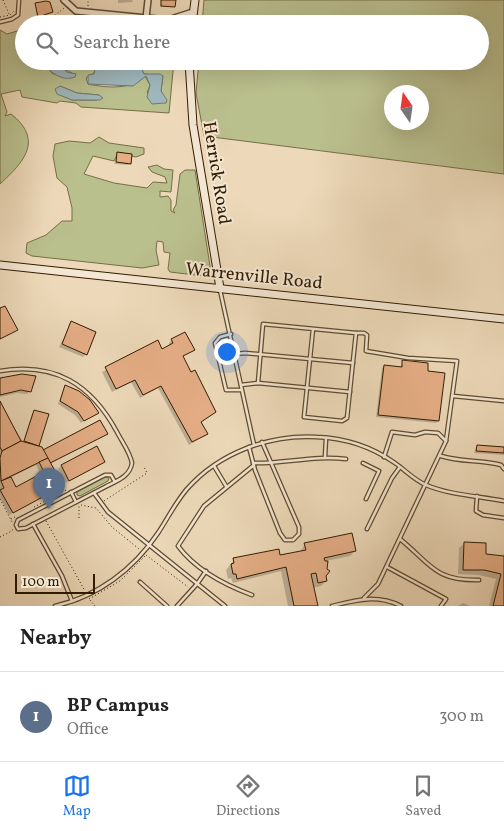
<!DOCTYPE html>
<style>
:root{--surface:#fff;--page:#f2f2f2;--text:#222;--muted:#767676;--line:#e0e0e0;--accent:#1a73e8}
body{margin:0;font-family:Vollkorn,serif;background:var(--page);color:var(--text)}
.compass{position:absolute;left:384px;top:85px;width:45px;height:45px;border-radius:50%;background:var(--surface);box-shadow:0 5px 20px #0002;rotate:347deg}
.scale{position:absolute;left:15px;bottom:12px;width:80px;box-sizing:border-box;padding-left:5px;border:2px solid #311c00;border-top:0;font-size:14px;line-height:18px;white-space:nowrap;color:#311c00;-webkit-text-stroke:4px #f3e6d2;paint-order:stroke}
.you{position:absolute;left:226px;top:351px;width:18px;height:18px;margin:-12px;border:4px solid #fff;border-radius:50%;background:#1a73e8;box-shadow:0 0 0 8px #1a73e833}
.badge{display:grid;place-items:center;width:32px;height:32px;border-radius:50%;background:var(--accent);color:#fff;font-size:16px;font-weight:700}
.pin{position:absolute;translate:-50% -41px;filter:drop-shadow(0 1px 2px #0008)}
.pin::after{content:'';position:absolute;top:26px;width:18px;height:15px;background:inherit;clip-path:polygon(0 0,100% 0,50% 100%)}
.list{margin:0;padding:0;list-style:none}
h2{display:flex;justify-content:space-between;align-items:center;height:65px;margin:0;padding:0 20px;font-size:21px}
h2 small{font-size:16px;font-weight:400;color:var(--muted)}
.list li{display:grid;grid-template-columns:32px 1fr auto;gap:15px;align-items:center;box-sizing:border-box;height:90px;padding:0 20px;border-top:1px solid var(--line)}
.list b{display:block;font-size:19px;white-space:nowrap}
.list p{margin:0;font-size:16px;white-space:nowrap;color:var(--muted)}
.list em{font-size:16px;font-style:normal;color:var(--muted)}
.icon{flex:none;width:28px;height:28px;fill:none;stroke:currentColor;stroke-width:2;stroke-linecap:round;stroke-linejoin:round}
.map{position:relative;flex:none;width:504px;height:606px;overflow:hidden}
.search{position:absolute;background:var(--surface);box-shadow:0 5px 20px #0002;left:15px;right:15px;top:15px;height:55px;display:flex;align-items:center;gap:12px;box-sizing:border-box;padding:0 18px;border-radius:28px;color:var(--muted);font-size:19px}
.sheet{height:155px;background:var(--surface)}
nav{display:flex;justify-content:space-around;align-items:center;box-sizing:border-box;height:70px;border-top:1px solid var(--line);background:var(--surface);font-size:14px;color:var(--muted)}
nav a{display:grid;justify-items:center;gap:2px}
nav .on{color:var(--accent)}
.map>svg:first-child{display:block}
.green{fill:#babf8e;stroke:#766e47;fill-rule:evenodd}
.water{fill:#9fb7bb;stroke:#737970}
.shadow{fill:#0003;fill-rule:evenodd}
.building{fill:#e6ae86;stroke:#311c00}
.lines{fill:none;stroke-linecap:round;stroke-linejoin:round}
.lane-casing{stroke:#604b2e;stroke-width:5}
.street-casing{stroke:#604b2e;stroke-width:8}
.secondary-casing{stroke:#311c00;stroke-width:9}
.path{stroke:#311c00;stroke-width:1;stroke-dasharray:1 2.5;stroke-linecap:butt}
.lane{stroke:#f3e6d2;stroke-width:2.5}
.street{stroke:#f3e6d2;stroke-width:5}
.secondary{stroke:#f3e6d2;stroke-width:7}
.labels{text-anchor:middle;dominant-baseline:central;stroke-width:4;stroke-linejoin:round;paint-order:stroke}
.street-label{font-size:18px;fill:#311c00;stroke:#f3e6d2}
</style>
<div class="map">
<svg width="504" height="606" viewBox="0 0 504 606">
<rect width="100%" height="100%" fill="#edd9b9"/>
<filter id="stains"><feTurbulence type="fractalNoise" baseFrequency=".004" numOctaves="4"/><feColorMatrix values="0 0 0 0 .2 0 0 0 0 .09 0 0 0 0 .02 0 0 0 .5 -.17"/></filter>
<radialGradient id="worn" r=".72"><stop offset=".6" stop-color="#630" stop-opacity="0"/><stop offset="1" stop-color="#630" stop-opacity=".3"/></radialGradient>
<!-- green -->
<g class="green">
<path d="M204,0H504V174L204,136L196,93L199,61H480V24H202ZM392,92H422V122H392Z"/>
<path d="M24,29V61H42L53,74L72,73L60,67L59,64L72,61H97L94,73L86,78L88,84C106,88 132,90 145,76L150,85L147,93L166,103L161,91L163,76L144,74L138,61H174L169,113L81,107L76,103L60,101L57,103L22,97L20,90L1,94L7,112L5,116L11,114C44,140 24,162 0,184V30L7,34ZM60,86L77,93L99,95L97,100H72L58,94Z"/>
<polygon points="99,137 109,143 144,148 144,154 136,157 118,153 114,161 93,156 84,174 114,183 147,188 153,182 167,183 165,177 152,172 148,167 157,165 164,169 173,170 171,192 160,191 160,197 168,196 171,200 171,211 175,213 173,210 176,205 180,174 185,170 195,170 210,266 209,271 204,276 170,272 168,269 170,253 164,252 163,242 157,241 156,250 159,265 142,268 32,256 26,253 27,243 46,235 62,221 72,221 72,208 67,187 57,178 53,156 55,144 69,141 90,143"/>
<polygon points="105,477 109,478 108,481 80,496 77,495 77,492"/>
</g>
<!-- water -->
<g class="water">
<path d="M42,61H72L59,65L67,72L76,74L75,77C62,82 49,72 42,61Z"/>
<polygon points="97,61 138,61 144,74 160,74 163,76 161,91 167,100 166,103 152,104 147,97 150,85 146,76 133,86 88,84 88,75 94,74"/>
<polygon points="60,86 77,93 99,95 103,98 100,100 72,100 57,94 55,89"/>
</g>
<!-- shadow -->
<g class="shadow">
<polygon points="118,0 132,0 133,2 118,3"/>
<polygon points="161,0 175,0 174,7 160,7"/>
<polygon points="35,4 50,13 37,17"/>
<polygon points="118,153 130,163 128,165 114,164"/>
<polygon points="72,323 86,354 83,357 59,347"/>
<polygon points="172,340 193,350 182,357 191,374 200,422 206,434 189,445 158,388 140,398 131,382 112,392 102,372 157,342 162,350 170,346 169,343"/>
<polygon points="403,361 426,372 438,421 436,423 376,417 382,368 384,366 400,368"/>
<polygon points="22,375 30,391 27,394 17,393 0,397 0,379"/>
<polygon points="65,386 97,413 81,423 75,415 58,404"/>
<path d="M0,403L23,442L32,414L35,411L48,415L38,446L43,451L106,434L50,464L62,486L9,515L0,498ZM36,465L41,475L16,489L10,478Z"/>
<polygon points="477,446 504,449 504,455 474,453"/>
<polygon points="104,462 66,483 58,469 61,466"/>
<polygon points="465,543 484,555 503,557 504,553 504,606 489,606 496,579 479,575 458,574 459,548"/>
<polygon points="305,544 355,551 350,556 326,561 326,581 321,586 312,588 316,606 288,606 281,571 233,583 231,578 228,579 226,570 234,560 279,556 300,552"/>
<polygon points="463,603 470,606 458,606"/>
</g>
<!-- building -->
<g class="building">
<polygon points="161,0 176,0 175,7 161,6"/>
<polygon points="46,1 50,2 53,12 38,17 35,3"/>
<polygon points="60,17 69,23 69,24 54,24"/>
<polygon points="117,152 132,154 131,164 116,162"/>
<polygon points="5,306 18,330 0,339 0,308"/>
<polygon points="71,321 96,332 87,355 62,344"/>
<polygon points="185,332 195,350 183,356 191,372 195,370 216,412 201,422 208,434 192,442 161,386 143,395 135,380 116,389 105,367 158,340 162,349 173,343 171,339"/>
<polygon points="402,360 428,363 428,371 445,373 439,421 378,415 384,365 402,367"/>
<polygon points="22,374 36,376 31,392 21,390 0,395 0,378"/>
<polygon points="65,385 79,391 90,400 99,413 84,421 78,412 60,401"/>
<polygon points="0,401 21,441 2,451 0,447"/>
<polygon points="34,410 49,414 39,446 24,441"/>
<polygon points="100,420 108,434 50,463 43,450"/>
<polygon points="21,441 42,447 48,458 1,481 0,458 2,451"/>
<polygon points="477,445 504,447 504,453 476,451"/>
<polygon points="97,446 105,462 69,481 61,465"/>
<polygon points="48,458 63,486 13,513 0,490 4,488 1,481 11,477 16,487 44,472 39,462"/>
<polygon points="352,533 356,551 324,558 325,561 328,561 327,569 330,571 326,576 327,581 318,583 316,573 311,574 318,606 294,606 286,567 237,579 236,574 233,574 231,564 234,563 233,558 279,549 280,555 306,550 304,543"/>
<polygon points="464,542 486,543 486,554 504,556 504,606 493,606 501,574 484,570 463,570"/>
</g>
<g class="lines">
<defs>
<g id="lane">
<polyline points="0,22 12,19 18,15 19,0"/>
<polyline points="220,290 254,445"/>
<polyline points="356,333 364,333 367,335 366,351 408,358 457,361 446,441 378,584 364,598"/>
<polyline points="231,334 220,337 215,343 226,390 241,390"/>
<polyline points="235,354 245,353 353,363"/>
<path d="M0,371C55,362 91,384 117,432C122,442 130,452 132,463C130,477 116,481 105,487L26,528L18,529L16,525L18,520L105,475H111L115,482"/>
<polyline points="258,383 263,324 356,333 347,418 342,421 304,417 313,329"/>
<polyline points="241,385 258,383 350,392"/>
<polyline points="453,396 504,401"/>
<polyline points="249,447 255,470 280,533 285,540 293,540 299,534 299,527 262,442"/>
<path d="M441,456C460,462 481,460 501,465L504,469"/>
<polyline points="325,457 326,438"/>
<polyline points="384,457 392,432 415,435 425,432 438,433 446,441"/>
<path d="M253,463C285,464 314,455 346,459"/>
<polyline points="363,463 379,471 366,499"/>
<polyline points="214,466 226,486"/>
<polyline points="71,492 76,502"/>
<polyline points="94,493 108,512 225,606"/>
<polyline points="477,496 476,511 483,515 504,518"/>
<polyline points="33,524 62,576 72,601"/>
<polyline points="367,529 392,478 400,467"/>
<path d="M400,539C431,564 434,581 479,580"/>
<polyline points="387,567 446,599 441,606"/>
<polyline points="140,582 167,606"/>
<path d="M252,595C225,585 195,569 178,546L204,506L254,465"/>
<path d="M55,606C97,597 134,569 158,533C168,518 175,503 187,489C219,453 269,434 317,437C344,438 372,447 395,463C405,470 414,480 426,485C449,495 479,496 504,501"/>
<polyline points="177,606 197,584 206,571"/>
<path d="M332,606C356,600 377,594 401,606"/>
</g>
<g id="street">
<polyline points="64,0 76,11 167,20 175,24"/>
<polyline points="146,18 148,0"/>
<polyline points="168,20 193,12"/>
</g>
<g id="secondary">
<polyline points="192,24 195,0"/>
<polyline points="189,61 193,125 220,288"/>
<polyline points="0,265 504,319"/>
</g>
</defs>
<!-- lane casing -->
<use href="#lane" class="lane-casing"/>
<!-- street casing -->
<use href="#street" class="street-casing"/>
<!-- secondary casing -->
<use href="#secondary" class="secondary-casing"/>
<!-- path -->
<g class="path">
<polyline points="3,0 9,14"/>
<polyline points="88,6 88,0"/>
<polyline points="0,17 10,15 15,10"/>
<polyline points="33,24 38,20 52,18 64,8"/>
<polyline points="0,499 12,522"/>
<polyline points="104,501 147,473 144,467"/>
<polyline points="81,505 96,508 112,527 139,549"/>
<polyline points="34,507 68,489"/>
<polyline points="79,518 79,504"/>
<polyline points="11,519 17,516"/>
<polyline points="46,521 85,591"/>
<polyline points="0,537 12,531 13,528"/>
<polyline points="146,555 188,587"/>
<polyline points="89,599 120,581 146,555"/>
<polyline points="90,600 95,606"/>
</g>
<!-- lane -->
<use href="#lane" class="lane"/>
<!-- street -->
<use href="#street" class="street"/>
<!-- secondary -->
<use href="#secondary" class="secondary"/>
</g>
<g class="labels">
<!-- street labels -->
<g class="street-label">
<text transform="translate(216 173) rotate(81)">Herrick Road</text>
<text transform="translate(254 277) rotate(6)">Warrenville Road</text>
</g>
</g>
<rect width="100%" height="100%" filter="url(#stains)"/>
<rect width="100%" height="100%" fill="url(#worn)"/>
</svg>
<svg class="compass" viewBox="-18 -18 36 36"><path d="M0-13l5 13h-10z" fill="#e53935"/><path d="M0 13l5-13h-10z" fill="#767676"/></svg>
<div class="scale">100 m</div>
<div class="you"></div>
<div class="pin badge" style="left:49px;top:509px;background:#5c6f8a">1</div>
<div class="search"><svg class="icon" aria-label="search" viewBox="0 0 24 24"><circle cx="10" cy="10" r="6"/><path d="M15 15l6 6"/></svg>Search here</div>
</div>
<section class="sheet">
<h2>Nearby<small></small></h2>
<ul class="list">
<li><span class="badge" style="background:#5c6f8a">1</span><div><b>BP Campus</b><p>Office</p></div><em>300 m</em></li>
</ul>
</section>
<nav>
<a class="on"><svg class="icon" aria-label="map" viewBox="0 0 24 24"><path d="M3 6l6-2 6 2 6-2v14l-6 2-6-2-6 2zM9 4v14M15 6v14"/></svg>Map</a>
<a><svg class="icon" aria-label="directions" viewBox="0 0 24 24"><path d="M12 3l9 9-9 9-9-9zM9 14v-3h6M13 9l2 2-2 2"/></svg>Directions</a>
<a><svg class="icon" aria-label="saved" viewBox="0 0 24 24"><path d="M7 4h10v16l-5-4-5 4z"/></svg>Saved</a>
</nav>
